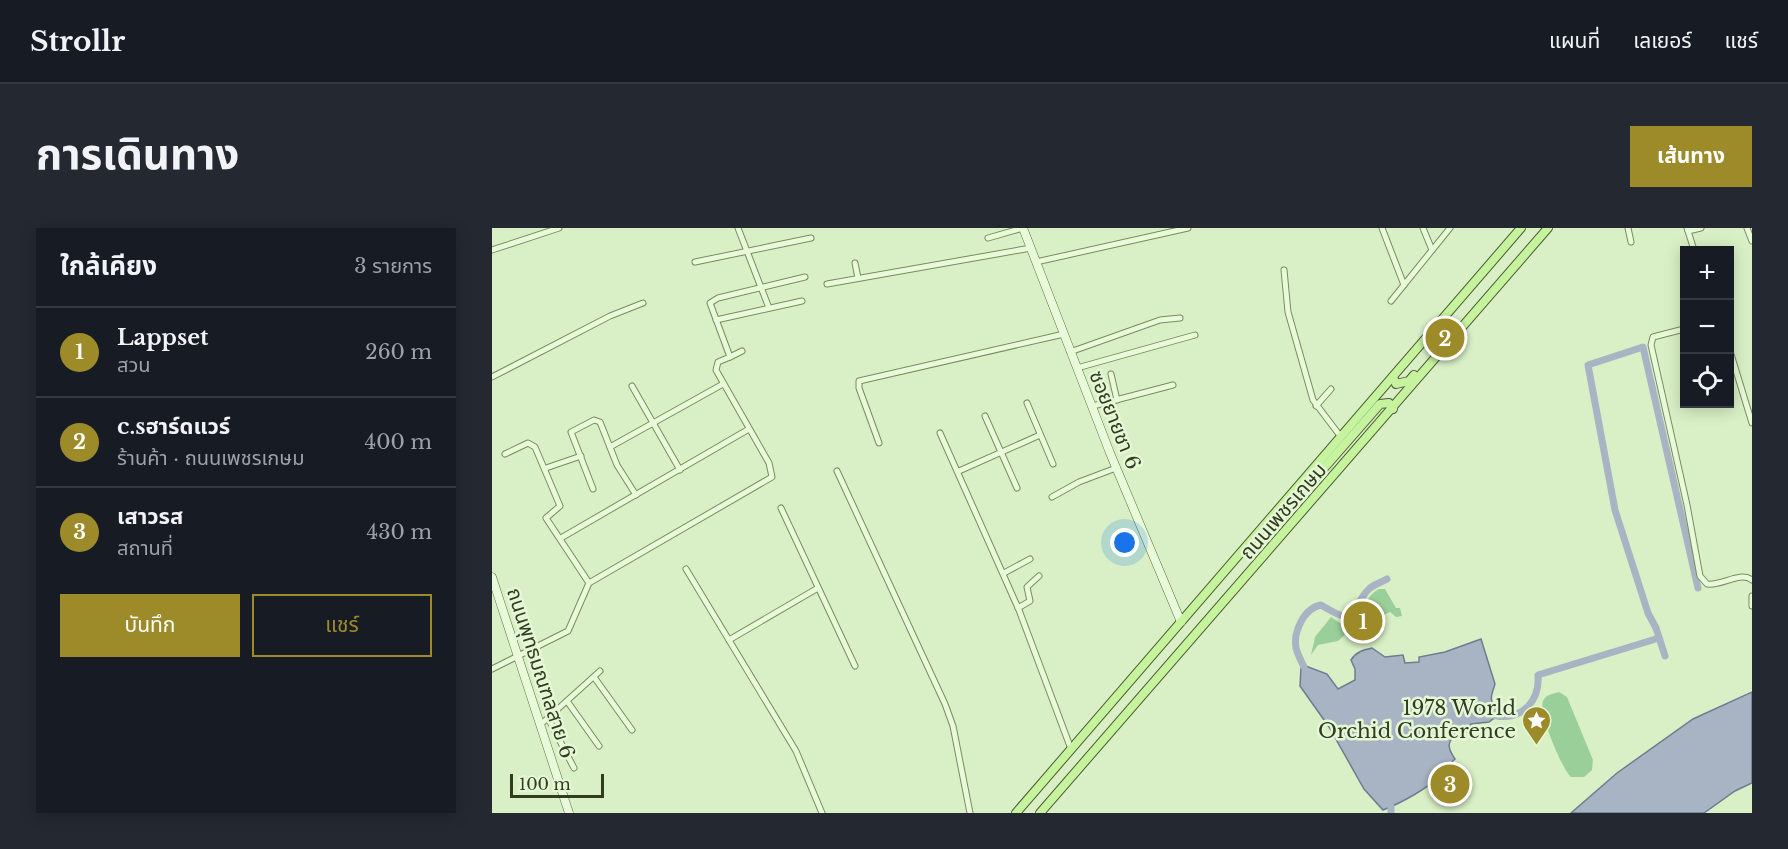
<!DOCTYPE html>
<html lang="th">
<meta charset="utf-8">
<style>
:root{--surface:#171b24;--page:#242831;--text:#f1f3f6;--muted:#9ea1a6;--line:#363941;--accent:#9d8a29}
body{margin:0;font-family:"Libre Baskerville","Noto Sans Thai",serif;background:var(--page);color:var(--text)}
.controls{position:absolute;right:18px;top:18px;display:grid;overflow:hidden;border-radius:0px;box-shadow:0 3px 15px #0003}
.controls button{width:54px;height:54px;display:grid;place-items:center;padding:0;border:0;border-bottom:2px solid var(--line);background:var(--surface);color:var(--text);font:30px sans-serif}
.scale{position:absolute;left:18px;bottom:15px;width:94px;box-sizing:border-box;padding-left:6px;border:3px solid #323c1f;border-top:0;font-size:16px;line-height:21px;white-space:nowrap;color:#323c1f;-webkit-text-stroke:4px #e5f7d6;paint-order:stroke}
.you{position:absolute;left:633px;top:315px;width:21px;height:21px;margin:-15px;border:4px solid #fff;border-radius:50%;background:#1a73e8;box-shadow:0 0 0 9px #1a73e833}
.badge{display:grid;place-items:center;width:39px;height:39px;border-radius:50%;background:var(--accent);color:#fff;font-size:20px;font-weight:700}
.pin{position:absolute;translate:-50% -50%;border:3px solid #fff;box-shadow:0 2px 6px #0006}
.list{margin:0;padding:0;list-style:none}
h2{display:flex;justify-content:space-between;align-items:center;height:78px;margin:0;padding:0 24px;font-size:26px}
h2 small{font-size:20px;font-weight:400;color:var(--muted)}
.list li{display:grid;grid-template-columns:39px 1fr auto;gap:18px;align-items:center;box-sizing:border-box;height:90px;padding:0 24px;border-top:2px solid var(--line)}
.list b{display:block;font-size:22px;white-space:nowrap}
.list p{margin:0;font-size:20px;white-space:nowrap;color:var(--muted)}
.list em{font-size:20px;font-style:normal;color:var(--muted)}
.actions{display:flex;gap:12px;padding:18px 24px}
.actions a{flex:1;padding:14px 0;border:2px solid var(--accent);border-radius:0px;text-align:center;font-size:21px;color:var(--accent)}
.actions .main{background:var(--accent);color:#fff}
.icon{flex:none;width:33px;height:33px;fill:none;stroke:currentColor;stroke-width:2;stroke-linecap:round;stroke-linejoin:round}
.map{position:relative;flex:none;width:1260px;height:585px;overflow:hidden;border-radius:0px}
header{display:flex;align-items:center;gap:36px;box-sizing:border-box;height:84px;padding:0 30px;background:var(--surface);border-bottom:2px solid var(--line)}
header strong{font-size:28px}
nav{display:flex;gap:33px;margin-inline-start:auto;font-size:21px}
.intro{display:flex;align-items:center;justify-content:space-between;box-sizing:border-box;height:144px;padding:0 36px}
h1{margin:0;font-size:42px}
.button{padding:15px 27px;border-radius:0px;background:var(--accent);color:#fff;font-size:21px;font-weight:700}
main{display:flex;gap:36px;padding:0 36px}
aside{flex:1;background:var(--surface);border-radius:0px;box-shadow:0 3px 15px #0003}
.map>svg:first-child{display:block}
.green{fill:#9bcf99}
.water{fill:#a8b4c3;stroke:#6e7c92;stroke-width:1.5}
.lines{fill:none;stroke-linecap:round;stroke-linejoin:round}
.canal{stroke:#a8b4c3;stroke-width:7}
.street-casing{stroke:#7a8c5b;stroke-width:7}
.secondary-casing{stroke:#5d6e3e;stroke-width:9}
.primary-casing{stroke:#4d5a2f;stroke-width:10}
.street{stroke:#e8fada;stroke-width:5}
.secondary{stroke:#e8fada;stroke-width:8}
.primary{stroke:#c6f39e;stroke-width:8}
.labels{text-anchor:middle;dominant-baseline:central;stroke-width:5;stroke-linejoin:round;paint-order:stroke}
.street-label{font-size:20px;fill:#323c1f;stroke:#e5f7d6}
.poi-label{font-size:20px;fill:#323c1f;stroke:#e5f7d6;text-anchor:end}
</style>
<header>
<strong>Strollr</strong>
<nav><a>แผนที่</a><a>เลเยอร์</a><a>แชร์</a></nav>
</header>
<div class="intro"><h1>การเดินทาง</h1><a class="button">เส้นทาง</a></div>
<main>
<aside>
<h2>ใกล้เคียง<small>3 รายการ</small></h2>
<ul class="list">
<li><span class="badge">1</span><div><b>Lappset</b><p>สวน</p></div><em>260 m</em></li>
<li><span class="badge">2</span><div><b>c.sฮาร์ดแวร์</b><p>ร้านค้า · ถนนเพชรเกษม</p></div><em>400 m</em></li>
<li><span class="badge">3</span><div><b>เสาวรส</b><p>สถานที่</p></div><em>430 m</em></li>
</ul>
<div class="actions"><a class="main">บันทึก</a><a>แชร์</a></div>
</aside>
<div class="map">
<svg width="1260" height="585" viewBox="0 0 1260 585">
<rect width="100%" height="100%" fill="#d9f0c6"/>
<!-- green -->
<g class="green">
<path d="M887,361H893L904,380H908L910,388L904,389L898,384L857,403L846,413L826,417L819,427L823,409L839,389L854,399C875,392 868,371 887,361Z"/>
<path d="M1067,464L1075,469L1101,532L1100,542L1092,549H1079C1070,541 1046,484 1051,473C1054,466 1061,466 1067,464Z"/>
</g>
<!-- water -->
<g class="water">
<path d="M989,411L1003,456C1000,467 996,470 1004,481L1013,482L997,494L979,496L971,508L967,506C953,512 956,521 963,531C957,536 957,539 952,544C939,559 909,575 891,582L872,561L837,499L808,458L809,440L814,438L835,446L846,461L863,452V441L859,432C864,424 871,422 880,420L893,429L911,427L913,435L927,434V429L953,424Z"/>
<polygon points="1260,464 1260,555 1243,563 1212,585 1079,585 1125,545 1201,491"/>
</g>
<g class="lines">
<!-- canal -->
<g class="canal">
<polyline points="1173,428 1164,400 1156,385 1123,282 1096,137 1151,119 1206,360"/>
<path d="M812,439C809,433 806,427 804,420C801,404 812,380 829,377C872,403 855,381 878,360C883,356 890,354 895,351"/>
<path d="M1004,488C1031,492 1048,472 1046,447L1167,410"/>
<polyline points="899,579 899,585"/>
</g>
<defs>
<g id="street">
<polyline points="246,0 277,80"/>
<polyline points="890,0 912,57"/>
<polyline points="931,0 940,22"/>
<polyline points="1136,0 1139,14"/>
<polyline points="1195,0 1202,22"/>
<polyline points="1255,0 1260,13"/>
<polyline points="1196,3 1209,0"/>
<polyline points="496,10 531,0"/>
<polyline points="0,22 67,0"/>
<polyline points="203,34 319,10"/>
<polyline points="544,34 696,0"/>
<polyline points="363,35 366,50"/>
<polyline points="792,42 796,84 821,172 849,209"/>
<polyline points="335,56 539,20"/>
<polyline points="899,73 958,0"/>
<polyline points="224,92 310,73"/>
<path d="M1192,101L1161,109L1159,117L1195,277L1208,348L1215,356C1230,358 1248,343 1260,352"/>
<polyline points="1238,123 1260,195"/>
<polyline points="578,124 668,92 688,90"/>
<polyline points="238,129 250,123"/>
<polyline points="585,140 703,107"/>
<polyline points="619,146 625,172"/>
<polyline points="0,149 118,88 151,75"/>
<polyline points="140,158 188,242"/>
<polyline points="535,175 561,236"/>
<polyline points="601,178 681,157"/>
<polyline points="824,178 839,161"/>
<polyline points="493,188 525,260"/>
<polyline points="448,205 527,382 579,521"/>
<polyline points="387,215 367,160 367,153 572,106"/>
<polyline points="118,219 231,156"/>
<polyline points="13,226 36,215 43,219 68,278 54,290 97,355"/>
<polyline points="54,240 89,228"/>
<polyline points="345,243 453,476 461,498 478,585"/>
<polyline points="467,243 548,207"/>
<polyline points="101,261 79,204 102,192 108,194 125,237 144,267"/>
<polyline points="560,269 587,254 624,240"/>
<polyline points="289,280 363,438"/>
<polyline points="69,310 257,201"/>
<polyline points="194,341 304,523 330,585"/>
<polyline points="512,345 538,331"/>
<polyline points="1260,368 1260,378"/>
<polyline points="526,380 538,373 535,359 547,348"/>
<polyline points="237,412 326,360"/>
<polyline points="0,441 76,403 97,355 280,249 277,235 224,142 226,134 238,129 218,75 226,70 313,49"/>
<polyline points="102,449 140,502"/>
<polyline points="75,473 107,518"/>
<polyline points="56,490 82,540"/>
<polyline points="48,497 108,443"/>
</g>
<g id="secondary">
<polyline points="531,0 618,225 689,394"/>
<polyline points="0,349 77,585"/>
</g>
<g id="primary">
<polyline points="901,149 904,156 917,153 922,147"/>
<polyline points="801,265 805,266 818,256 888,176 897,175 901,181"/>
<polyline points="524,585 1029,0"/>
<polyline points="548,585 1056,0"/>
</g>
</defs>
<!-- street casing -->
<use href="#street" class="street-casing"/>
<!-- secondary casing -->
<use href="#secondary" class="secondary-casing"/>
<!-- primary casing -->
<use href="#primary" class="primary-casing"/>
<!-- street -->
<use href="#street" class="street"/>
<!-- secondary -->
<use href="#secondary" class="secondary"/>
<!-- primary -->
<use href="#primary" class="primary"/>
</g>
<!-- icons -->
<defs>
<symbol id="sight-pin" viewBox="-11 -11 22 30"><path d="M0 17L-7.5 6A9.5 9.5 0 1 1 7.5 6Z" fill="#9d8a29" stroke="#e5f7d6"/><path d="M0-6L1.8-2.2L6-1.7L2.9 1.2L3.7 5.4L0 3.3L-3.7 5.4L-2.9 1.2L-6-1.7L-1.8-2.2Z" fill="#fff"/></symbol>
</defs>
<g fill-rule="evenodd">
<use href="#sight-pin" x="1028" y="476" width="33" height="45"/>
</g>
<g class="labels">
<!-- street labels -->
<g class="street-label">
<text transform="translate(623 192) rotate(68)">ซอยยายชา 6</text>
<text transform="translate(791 283) rotate(-49)">ถนนเพชรเกษม</text>
<text transform="translate(49 445) rotate(72)">ถนนพุทธมณฑลสาย 6</text>
</g>
<!-- poi labels -->
<g class="poi-label">
<text x="1024" y="480">1978 World<tspan x="1024" dy="23">Orchid Conference</tspan></text>
</g>
</g>
</svg>
<div class="controls">
<button>+</button>
<button>−</button>
<button><svg class="icon" aria-label="locate" viewBox="0 0 24 24"><circle cx="12" cy="12" r="6"/><path d="M12 2v4M12 18v4M2 12h4M18 12h4"/></svg></button>
</div>
<div class="scale">100 m</div>
<div class="you"></div>
<div class="pin badge" style="left:871px;top:393px">1</div>
<div class="pin badge" style="left:953px;top:110px">2</div>
<div class="pin badge" style="left:958px;top:556px">3</div>
</div>
</main>
